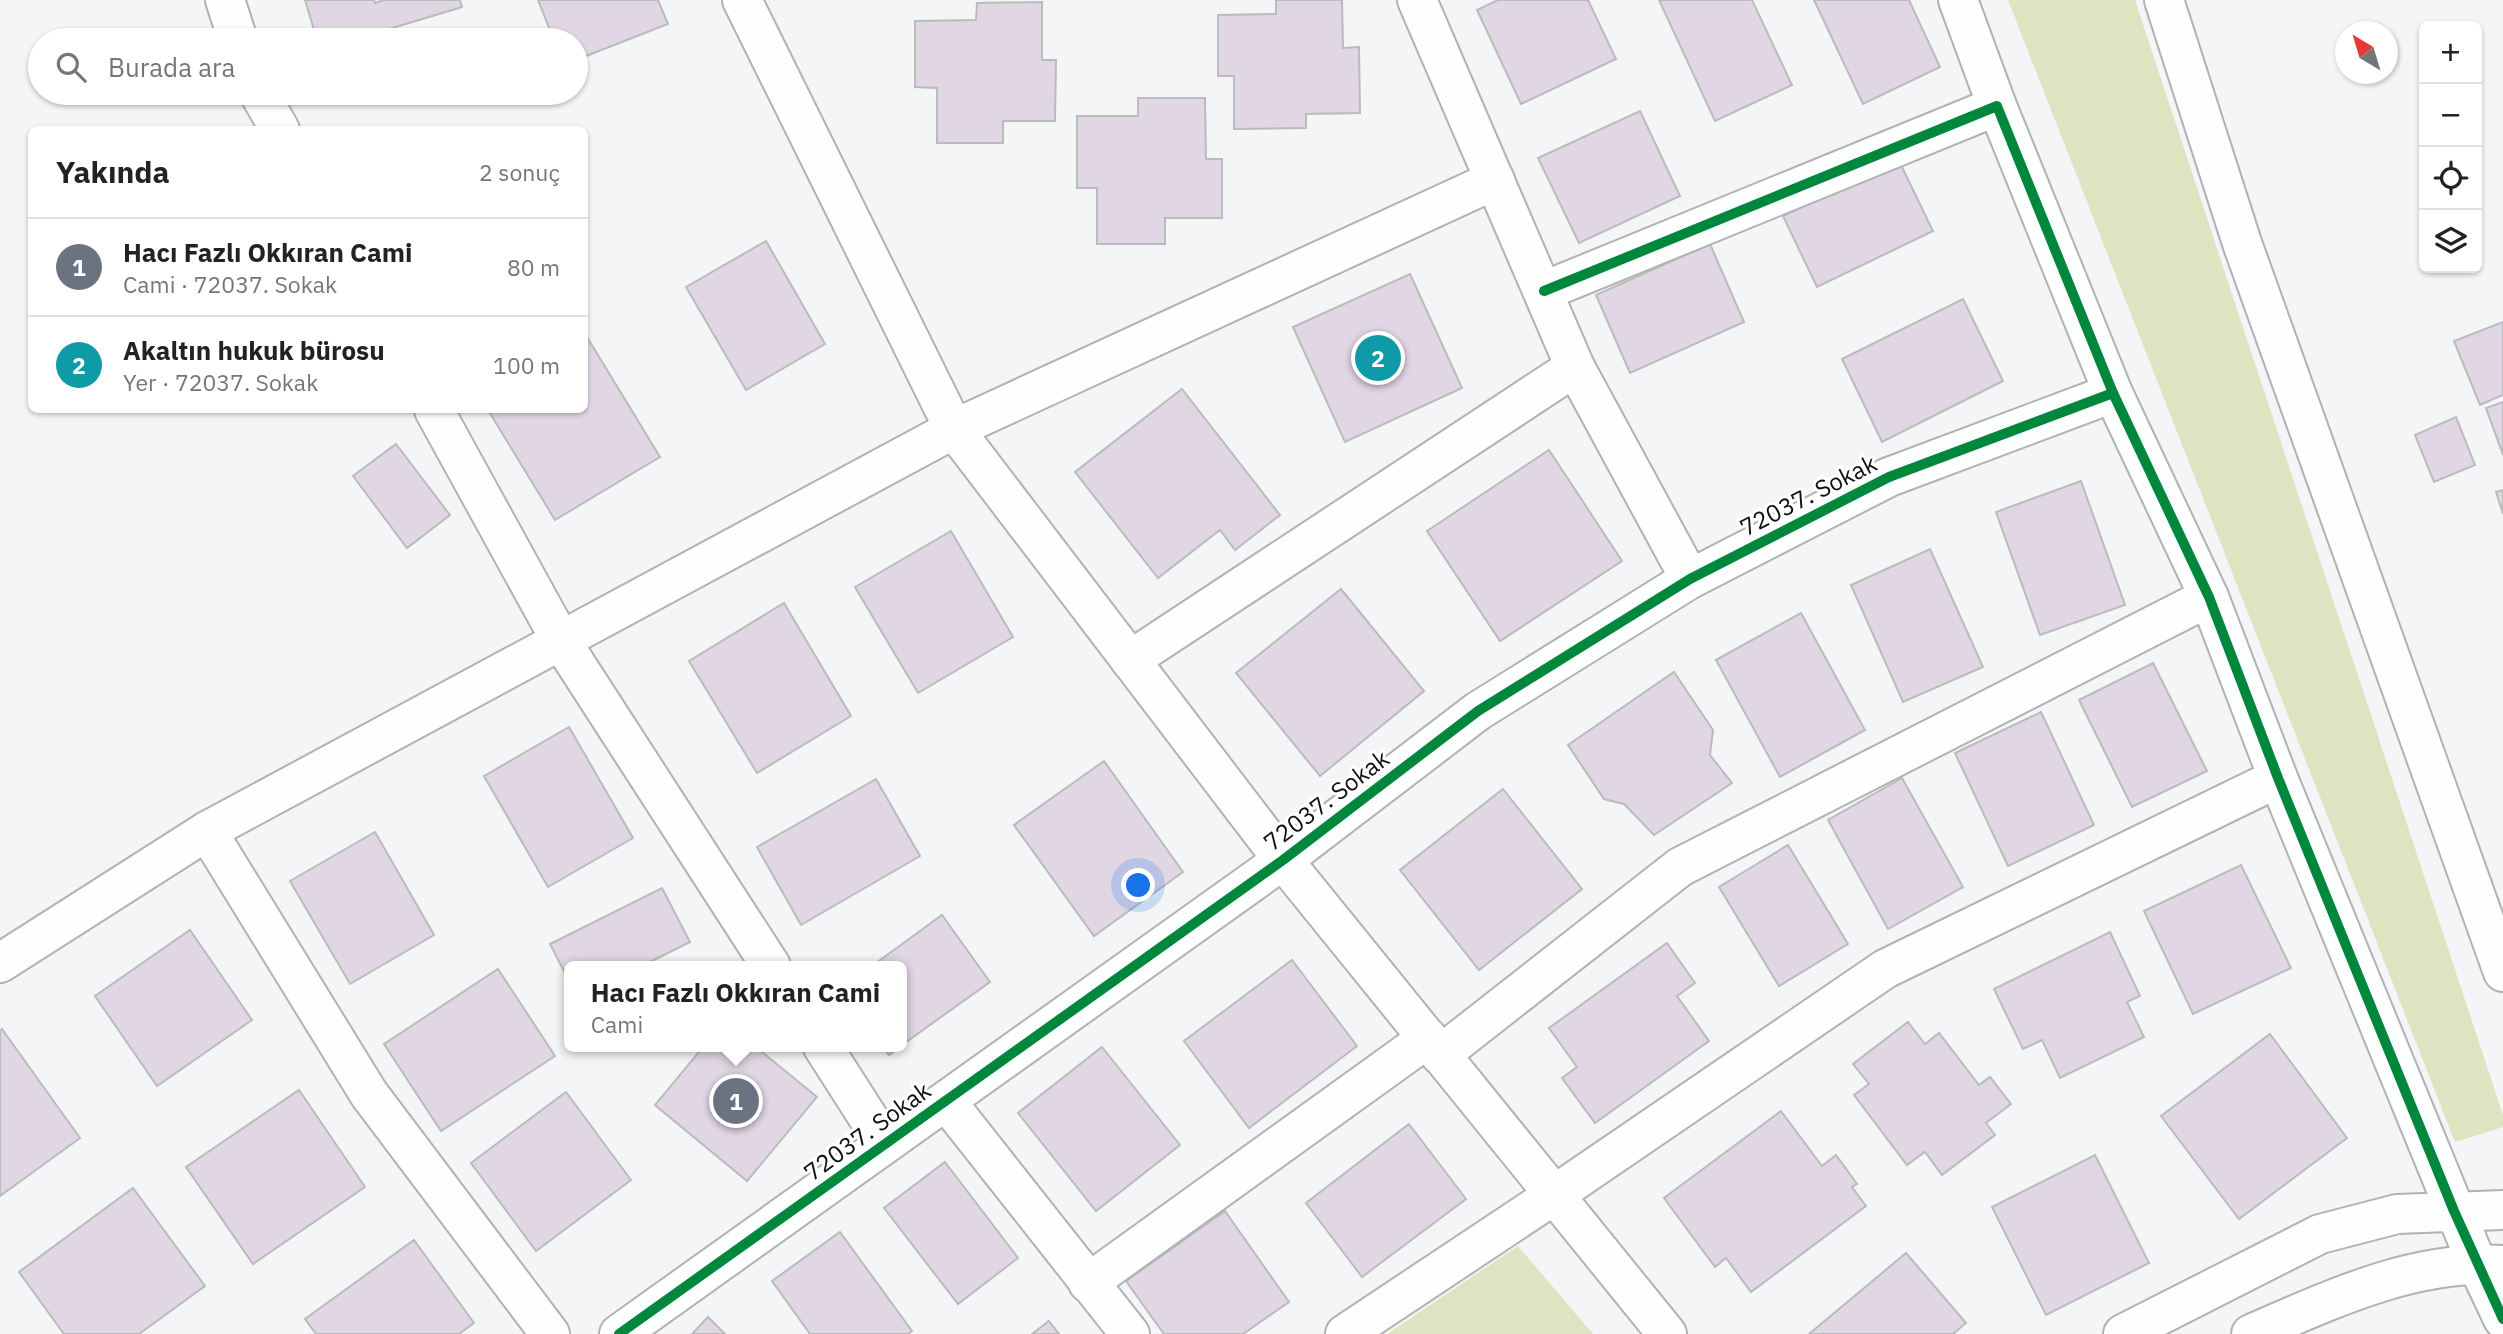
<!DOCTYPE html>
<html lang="tr">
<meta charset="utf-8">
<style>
:root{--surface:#fff;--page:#f2f2f2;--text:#222;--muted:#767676;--line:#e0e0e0;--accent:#111827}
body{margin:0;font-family:"IBM Plex Sans",sans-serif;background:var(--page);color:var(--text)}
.controls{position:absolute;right:21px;top:21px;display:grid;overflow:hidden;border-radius:10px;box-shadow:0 2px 5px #0004}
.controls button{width:63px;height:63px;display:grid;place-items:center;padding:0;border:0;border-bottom:2px solid var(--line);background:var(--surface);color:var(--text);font:35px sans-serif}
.compass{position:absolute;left:2335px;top:21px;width:63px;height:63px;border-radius:50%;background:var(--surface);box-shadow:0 2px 5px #0004;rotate:322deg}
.you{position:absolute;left:1139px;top:886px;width:24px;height:24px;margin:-18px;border:5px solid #fff;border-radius:50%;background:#1a73e8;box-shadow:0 0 0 10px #1a73e833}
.badge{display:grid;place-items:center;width:46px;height:46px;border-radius:50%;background:var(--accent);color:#fff;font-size:23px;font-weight:700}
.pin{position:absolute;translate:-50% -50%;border:4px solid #fff;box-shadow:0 2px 7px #0006}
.popup{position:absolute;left:564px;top:961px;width:343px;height:91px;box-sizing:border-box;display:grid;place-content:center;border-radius:10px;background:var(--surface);filter:drop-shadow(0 2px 5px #0005);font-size:23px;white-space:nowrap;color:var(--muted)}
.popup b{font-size:26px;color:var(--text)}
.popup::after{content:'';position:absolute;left:50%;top:100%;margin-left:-14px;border:14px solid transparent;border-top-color:var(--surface)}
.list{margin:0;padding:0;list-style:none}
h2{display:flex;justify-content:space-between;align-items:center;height:91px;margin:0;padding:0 28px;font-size:30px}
h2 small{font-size:23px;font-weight:400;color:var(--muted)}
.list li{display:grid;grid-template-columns:46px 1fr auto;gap:21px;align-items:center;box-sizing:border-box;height:98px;padding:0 28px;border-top:2px solid var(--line)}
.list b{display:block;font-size:26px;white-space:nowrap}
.list p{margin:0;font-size:23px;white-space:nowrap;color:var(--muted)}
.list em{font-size:23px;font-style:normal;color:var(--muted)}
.icon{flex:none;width:38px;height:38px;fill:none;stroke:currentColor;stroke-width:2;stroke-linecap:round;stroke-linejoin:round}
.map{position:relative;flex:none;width:2503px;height:1334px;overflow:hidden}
.search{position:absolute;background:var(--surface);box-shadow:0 2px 5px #0004;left:28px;top:28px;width:560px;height:77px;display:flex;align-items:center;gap:18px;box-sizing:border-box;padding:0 24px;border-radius:38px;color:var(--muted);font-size:26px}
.panel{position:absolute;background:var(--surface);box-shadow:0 2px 5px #0004;left:28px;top:126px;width:560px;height:287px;border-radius:10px}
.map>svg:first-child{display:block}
.green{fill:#dce4c2}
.building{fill:#e1d6e4;stroke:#babbbb;stroke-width:2}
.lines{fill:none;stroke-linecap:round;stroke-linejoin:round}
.minor-casing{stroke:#b1b2b3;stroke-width:42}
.tertiary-casing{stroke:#b1b2b3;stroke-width:42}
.secondary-casing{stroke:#b1b2b3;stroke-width:42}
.minor{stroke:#fdfefe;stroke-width:38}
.tertiary{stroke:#fdfefe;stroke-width:38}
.secondary{stroke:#fdfefe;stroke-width:38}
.cycleway-casing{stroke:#fff;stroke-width:15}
.cycleway{stroke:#00873e;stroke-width:10}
.labels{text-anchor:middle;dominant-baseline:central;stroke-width:6;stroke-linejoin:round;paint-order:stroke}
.street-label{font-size:24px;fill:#0f1011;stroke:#fff}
</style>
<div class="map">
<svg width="2503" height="1334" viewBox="0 0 2503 1334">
<rect width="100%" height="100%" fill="#f4f5f6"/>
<!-- green -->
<g class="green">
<polygon points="2008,0 2135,0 2503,1115 2503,1127 2455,1142"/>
<polygon points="1518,1246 1593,1334 1387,1334"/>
</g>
<!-- building -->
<g class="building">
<polygon points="305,0 374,0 375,3 384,0 460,0 462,7 353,40 317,40"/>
<polygon points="538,0 658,0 668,24 576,60 576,40 554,40"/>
<polygon points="1276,0 1342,0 1343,48 1359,47 1360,113 1306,114 1306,128 1234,129 1234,76 1218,76 1218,15 1276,14"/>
<polygon points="1498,0 1588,0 1616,59 1521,104 1477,10"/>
<polygon points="1659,0 1752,0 1792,85 1715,121"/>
<polygon points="1814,0 1909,0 1940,67 1863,104"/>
<polygon points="1042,2 1042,60 1056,60 1055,121 1003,121 1003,143 937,143 937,88 915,87 915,21 976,20 977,3"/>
<polygon points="1138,98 1205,98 1206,159 1222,159 1222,218 1165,218 1165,244 1097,244 1097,188 1077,188 1077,116 1138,116"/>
<polygon points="1640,111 1680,196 1579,243 1538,158"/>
<polygon points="1899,161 1933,231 1817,287 1783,216"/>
<polygon points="766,241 825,344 746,390 686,287"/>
<polygon points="1710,244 1744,322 1630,373 1596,295"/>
<polygon points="1410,274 1462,388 1345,442 1293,327"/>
<polygon points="1963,299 2003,381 1882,442 1842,359"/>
<polygon points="2503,322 2503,395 2480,405 2454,341"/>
<polygon points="587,337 660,457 555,520 488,410 584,410 584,338"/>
<polygon points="1182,389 1280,515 1235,550 1220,530 1158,578 1075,472"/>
<polygon points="2503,402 2503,455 2486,408"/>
<polygon points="2456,417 2475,465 2434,482 2415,435"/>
<polygon points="396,444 450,515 407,548 353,476"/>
<polygon points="1549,450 1622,561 1500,641 1427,531"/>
<polygon points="2081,481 2125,605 2040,635 1996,512"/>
<polygon points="2503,490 2503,514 2496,492"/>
<polygon points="951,531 1013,637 918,693 855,587"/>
<polygon points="1930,549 1983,667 1903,702 1851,585"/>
<polygon points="1341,589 1424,691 1320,776 1236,673"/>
<polygon points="784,603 851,716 757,773 689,661"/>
<polygon points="1801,613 1865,730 1780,777 1716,660"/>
<polygon points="2153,663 2207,771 2132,807 2079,700"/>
<polygon points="1674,672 1713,730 1710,755 1732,783 1654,835 1624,804 1604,799 1568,745"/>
<polygon points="2041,712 2094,825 2008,866 1955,753"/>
<polygon points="569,727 633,838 548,887 484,776"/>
<polygon points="1104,761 1183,872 1094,936 1014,825"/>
<polygon points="1902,778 1963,887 1888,929 1828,820"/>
<polygon points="876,779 920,856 801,925 757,847"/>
<polygon points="1503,789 1582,889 1479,970 1400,870"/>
<polygon points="375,832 434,935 350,984 290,881"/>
<polygon points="1788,845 1848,944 1779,986 1719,887"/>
<polygon points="2241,865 2291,968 2193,1014 2144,911"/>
<polygon points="662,888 690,942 642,966 570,966 570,983 550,944"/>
<polygon points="942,915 990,982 902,1045 902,966 872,966"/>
<polygon points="190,930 252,1020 157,1086 95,996"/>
<polygon points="2110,932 2140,996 2127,1002 2144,1037 2060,1078 2042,1040 2023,1049 1994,989"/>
<polygon points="1667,943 1695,983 1677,996 1709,1041 1595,1123 1562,1078 1577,1067 1549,1028"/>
<polygon points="1292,960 1357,1046 1249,1128 1184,1041"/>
<polygon points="498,969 555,1056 441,1131 384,1044"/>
<polygon points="1908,1022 1925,1044 1939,1033 1979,1085 1990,1077 2011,1104 1986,1123 1995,1135 1942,1175 1925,1152 1907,1165 1854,1095 1869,1084 1853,1064"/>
<polygon points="2,1029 80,1138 0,1196 0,1031"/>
<polygon points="2270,1034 2347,1138 2239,1219 2161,1116"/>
<polygon points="703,1047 756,1047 817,1097 747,1181 655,1105"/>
<polygon points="883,1047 900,1047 889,1055"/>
<polygon points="1102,1047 1180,1145 1096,1211 1018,1113"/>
<polygon points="299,1090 365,1187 253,1264 186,1167"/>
<polygon points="566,1092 631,1180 536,1251 471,1163"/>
<polygon points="1781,1111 1822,1166 1836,1155 1857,1184 1852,1187 1866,1206 1751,1292 1726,1258 1715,1267 1664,1198"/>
<polygon points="1409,1124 1466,1199 1362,1277 1306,1203"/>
<polygon points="2095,1155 2149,1263 2046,1315 1992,1207"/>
<polygon points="945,1162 1018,1258 958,1304 884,1208"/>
<polygon points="133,1188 205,1286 139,1334 64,1334 19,1272"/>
<polygon points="1225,1211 1289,1302 1243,1334 1164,1334 1126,1281"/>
<polygon points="840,1232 912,1331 908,1334 810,1334 772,1281"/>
<polygon points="414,1240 474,1323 459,1334 316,1334 305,1319"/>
<polygon points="1906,1253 1966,1323 1953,1334 1809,1334"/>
<polygon points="708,1317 725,1334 692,1334"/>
<polygon points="1049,1321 1059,1334 1032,1334"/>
</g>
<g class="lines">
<defs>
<g id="minor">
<polyline points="225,0 238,40"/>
<polyline points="742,0 954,429 1283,860 1667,1334"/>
<polyline points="1417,0 1575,367 1690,579"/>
<polyline points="1958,0 1997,106"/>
<polyline points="2164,0 2242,243 2503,972"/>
<polyline points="259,93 280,130"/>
<polyline points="1544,291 1997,106 2113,393 2209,597 2278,778 2477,1264"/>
<polyline points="434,410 561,641 771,966"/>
<polyline points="1130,660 1575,367"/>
<polyline points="207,831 369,1094 550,1334"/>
<polyline points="0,963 207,831 954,429 1495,180"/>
<polyline points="823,1047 885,1144"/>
<polyline points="1440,1055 1680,867 2209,597"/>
<polyline points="946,1101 1130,1334"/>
<polyline points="1088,1283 1428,1038"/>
<polyline points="619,1334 1283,860 1478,711 1690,579 1889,477 2113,393"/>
<polyline points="1345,1334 1554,1195 1885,969 2278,778"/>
</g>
<polyline id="tertiary" points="2477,1264 2503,1319"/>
<g id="secondary">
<polyline points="2123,1334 2320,1234 2397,1214 2503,1210"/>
<path d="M2251,1334C2332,1299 2413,1260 2503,1265"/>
</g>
</defs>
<!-- minor casing -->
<use href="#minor" class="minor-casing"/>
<!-- tertiary casing -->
<use href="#tertiary" class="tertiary-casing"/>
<!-- secondary casing -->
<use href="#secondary" class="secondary-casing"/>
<!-- minor -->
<use href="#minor" class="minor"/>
<!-- tertiary -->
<use href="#tertiary" class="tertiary"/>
<!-- secondary -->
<use href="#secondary" class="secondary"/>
<defs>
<g id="cycleway">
<polyline points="1544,291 1997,106 2113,393 2209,597 2278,778 2454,1211 2503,1319"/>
<polyline points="619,1334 1283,860 1478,711 1690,579 1889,477 2113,393"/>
</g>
</defs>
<!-- cycleway casing -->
<use href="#cycleway" class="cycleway-casing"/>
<!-- cycleway -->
<use href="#cycleway" class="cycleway"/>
</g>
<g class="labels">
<!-- street labels -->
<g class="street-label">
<text transform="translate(1808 495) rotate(-27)">72037. Sokak</text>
<text transform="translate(1326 800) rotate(-37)">72037. Sokak</text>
<text transform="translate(867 1131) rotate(-36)">72037. Sokak</text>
</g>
</g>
</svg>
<div class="controls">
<button>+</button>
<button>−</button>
<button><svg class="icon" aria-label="locate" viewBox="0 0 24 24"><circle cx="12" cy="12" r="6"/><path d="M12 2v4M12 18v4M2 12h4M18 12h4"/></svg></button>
<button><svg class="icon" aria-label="layers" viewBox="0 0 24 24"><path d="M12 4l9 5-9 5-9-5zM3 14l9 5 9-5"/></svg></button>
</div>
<svg class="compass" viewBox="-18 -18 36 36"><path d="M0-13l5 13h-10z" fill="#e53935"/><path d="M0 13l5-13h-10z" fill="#767676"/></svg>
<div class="you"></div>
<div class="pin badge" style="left:736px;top:1101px;background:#6b7280">1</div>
<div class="popup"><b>Hacı Fazlı Okkıran Cami</b>Cami</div>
<div class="pin badge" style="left:1378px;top:358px;background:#0f9aa8">2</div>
<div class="search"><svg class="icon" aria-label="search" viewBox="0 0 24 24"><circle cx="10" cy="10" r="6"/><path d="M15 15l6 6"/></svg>Burada ara</div>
<section class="panel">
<h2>Yakında<small>2 sonuç</small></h2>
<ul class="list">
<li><span class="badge" style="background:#6b7280">1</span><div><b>Hacı Fazlı Okkıran Cami</b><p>Cami · 72037. Sokak</p></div><em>80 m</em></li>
<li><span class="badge" style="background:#0f9aa8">2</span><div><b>Akaltın hukuk bürosu</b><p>Yer · 72037. Sokak</p></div><em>100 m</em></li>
</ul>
</section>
</div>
